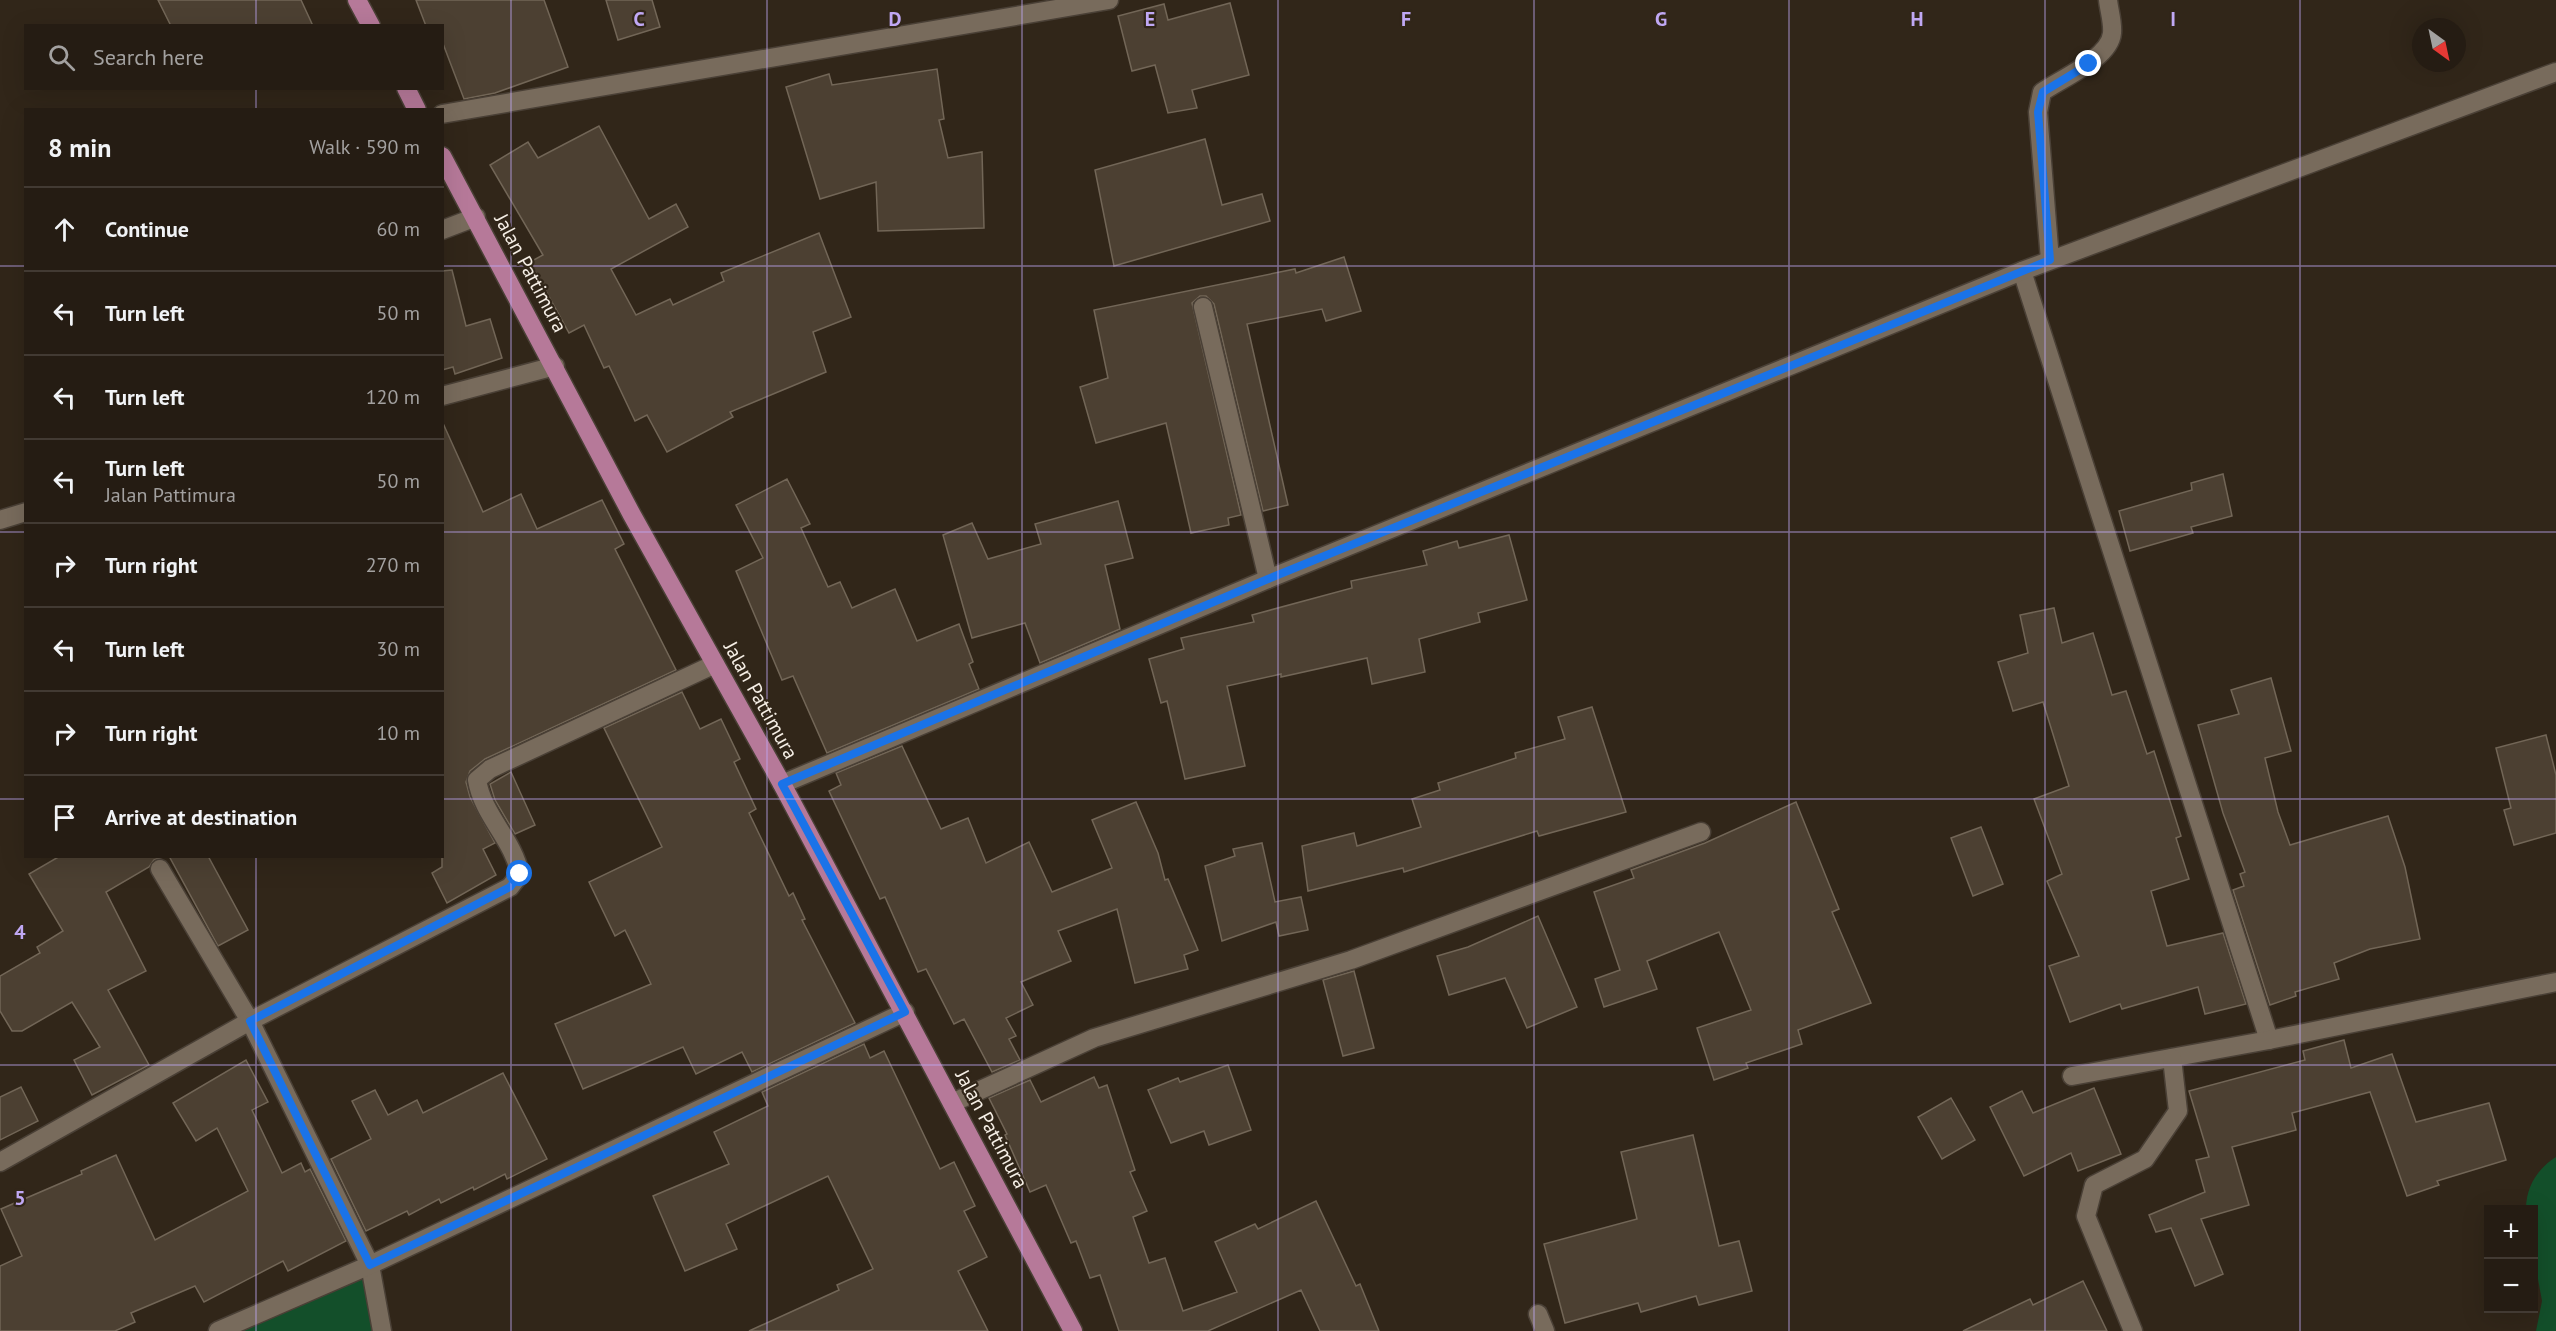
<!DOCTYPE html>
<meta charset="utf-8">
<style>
:root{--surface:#251c13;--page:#312921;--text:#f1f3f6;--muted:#a3a1a0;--line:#423a33}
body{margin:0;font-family:"PT Sans",sans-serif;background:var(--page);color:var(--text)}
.controls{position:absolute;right:18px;bottom:18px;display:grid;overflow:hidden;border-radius:0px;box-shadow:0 6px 24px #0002}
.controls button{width:54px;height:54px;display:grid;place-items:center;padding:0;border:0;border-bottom:2px solid var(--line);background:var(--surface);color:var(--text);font:30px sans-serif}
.compass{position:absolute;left:2412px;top:18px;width:54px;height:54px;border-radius:50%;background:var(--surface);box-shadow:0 6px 24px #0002;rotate:147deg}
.stop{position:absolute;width:18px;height:18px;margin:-14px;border:4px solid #1a73e8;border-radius:50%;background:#fff}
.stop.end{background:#1a73e8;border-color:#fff;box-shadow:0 2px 6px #0008}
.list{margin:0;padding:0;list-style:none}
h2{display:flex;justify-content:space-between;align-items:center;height:78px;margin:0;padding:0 24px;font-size:26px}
h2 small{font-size:20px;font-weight:400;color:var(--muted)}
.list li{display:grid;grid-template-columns:39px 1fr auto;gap:18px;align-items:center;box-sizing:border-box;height:84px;padding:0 24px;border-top:2px solid var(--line)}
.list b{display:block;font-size:22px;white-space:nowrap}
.list p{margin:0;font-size:20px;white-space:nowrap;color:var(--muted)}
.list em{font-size:20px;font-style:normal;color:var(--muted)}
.icon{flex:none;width:33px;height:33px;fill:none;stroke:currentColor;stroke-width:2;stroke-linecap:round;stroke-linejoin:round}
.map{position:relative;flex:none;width:2556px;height:1331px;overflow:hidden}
.search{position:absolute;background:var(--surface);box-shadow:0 6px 24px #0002;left:24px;top:24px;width:420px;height:66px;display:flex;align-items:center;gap:15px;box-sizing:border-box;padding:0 21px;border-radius:0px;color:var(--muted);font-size:22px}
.panel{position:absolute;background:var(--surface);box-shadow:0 6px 24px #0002;left:24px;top:108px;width:420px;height:750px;border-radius:0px}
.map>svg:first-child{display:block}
.green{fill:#134f2a}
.building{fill:#4c4032;stroke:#726657;stroke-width:1.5}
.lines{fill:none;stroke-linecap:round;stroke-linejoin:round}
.minor-casing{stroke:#4a4036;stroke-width:21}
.primary-casing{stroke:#4a4036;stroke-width:21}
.minor{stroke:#786b5c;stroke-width:18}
.primary{stroke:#b67999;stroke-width:18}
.route{stroke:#1a73e8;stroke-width:8}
.grid{fill:none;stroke:#c0a8f4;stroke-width:1.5;stroke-opacity:0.55}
.labels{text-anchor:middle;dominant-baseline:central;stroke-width:4.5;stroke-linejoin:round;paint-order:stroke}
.street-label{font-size:20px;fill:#f6efe6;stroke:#312619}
.grid-label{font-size:20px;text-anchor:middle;font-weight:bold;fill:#c0a8f4;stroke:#312619;stroke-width:4.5;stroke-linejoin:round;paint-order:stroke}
</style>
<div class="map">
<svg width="2556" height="1331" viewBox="0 0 2556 1331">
<rect width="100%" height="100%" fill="#312619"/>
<!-- green -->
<g class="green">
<path d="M2556,1157V1331H2536L2542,1301L2534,1257V1210L2526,1209C2526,1187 2537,1169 2556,1157Z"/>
<polygon points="370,1265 382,1331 218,1331"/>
</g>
<!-- building -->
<g class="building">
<polygon points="158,0 301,0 313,26 171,26"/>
<polygon points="416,0 544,0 568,67 495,93 464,99 442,41 442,26 426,26"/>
<polygon points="606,0 652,0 660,27 618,40"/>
<polygon points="1230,3 1249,75 1192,90 1197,108 1168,113 1155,65 1132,71 1118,16 1164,4 1168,20"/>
<polygon points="937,69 944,119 939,120 948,158 982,152 984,228 878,231 876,182 820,199 786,87 829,74 832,85"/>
<polygon points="599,126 649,219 676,204 688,227 611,269 636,315 670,299 673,305 724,281 721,273 819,233 851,317 813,332 826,372 730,412 733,417 667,452 647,415 635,421 609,366 604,368 584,325 569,333 530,262 543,255 490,165 528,142 538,158"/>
<polygon points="1205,139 1222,205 1262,194 1270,221 1114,266 1095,170"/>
<polygon points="1344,257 1361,311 1326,321 1322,309 1247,324 1288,505 1263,511 1214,304 1206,296 1200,296 1192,303 1241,515 1228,518 1229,525 1191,533 1166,423 1096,443 1080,387 1108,378 1094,310 1295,269 1296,273"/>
<polygon points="452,270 466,326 490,319 502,358 455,374 453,367 442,370 442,271"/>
<polygon points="442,421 483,512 521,494 537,529 602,500 624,544 615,549 676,670 485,759 470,771 466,782 470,797 495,843 483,849 496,875 447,903 432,873 442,867"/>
<polygon points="2223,474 2232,516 2191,527 2193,533 2130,551 2119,511 2192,490 2191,483"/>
<polygon points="787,479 810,524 801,528 828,587 840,582 852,608 895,589 917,641 959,624 973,662 969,664 979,689 827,753 793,676 782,680 736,571 763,558 736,505"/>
<polygon points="1118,501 1133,558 1105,565 1120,629 1040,663 1025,623 972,638 943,535 972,523 988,559 1041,544 1035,524"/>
<polygon points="1509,535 1527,600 1478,613 1480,622 1419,639 1425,672 1372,684 1367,658 1281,677 1281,674 1227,686 1245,766 1185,779 1167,701 1161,703 1149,659 1184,649 1181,638 1254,622 1252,615 1352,588 1351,581 1427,565 1423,551 1457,541 1459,548"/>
<polygon points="2054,608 2062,643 2093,633 2112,695 2126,691 2147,754 2154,751 2181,836 2176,838 2189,879 2151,891 2167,946 2223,933 2246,1004 2205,1014 2198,987 2122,1009 2120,1004 2070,1022 2049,966 2079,956 2047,881 2062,874 2034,799 2069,786 2043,702 2013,711 1998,662 2028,653 2020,615"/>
<polygon points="2271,678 2291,751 2265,758 2278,812 2290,845 2388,816 2405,867 2420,939 2370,949 2334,963 2339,979 2295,992 2296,996 2270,1005 2233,890 2244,886 2240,874 2245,872 2223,813 2198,725 2239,714 2231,690"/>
<polygon points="682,692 700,729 721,719 740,759 734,762 756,809 749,813 789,896 793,893 805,919 802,920 855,1023 752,1072 742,1052 696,1074 683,1047 583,1089 555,1024 651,984 625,930 615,936 589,882 662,847 604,728"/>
<polygon points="1592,707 1626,812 1539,836 1537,831 1404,872 1403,868 1308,891 1302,846 1354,833 1357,846 1421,827 1412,799 1440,790 1438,783 1516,758 1515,753 1565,739 1558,717"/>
<polygon points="2546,735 2556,775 2556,833 2514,845 2504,810 2511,808 2496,748"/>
<polygon points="902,746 941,829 968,818 986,863 1029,842 1052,892 1112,868 1092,820 1136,802 1158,853 1165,880 1168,879 1198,950 1184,955 1188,969 1135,983 1117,909 1058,931 1071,961 1021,982 1033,1005 1006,1018 1016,1036 1009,1039 1020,1060 992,1072 964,1019 954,1024 926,969 918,972 885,897 880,899 829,791 841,785 836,773"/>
<polygon points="511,772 535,825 515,834 495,800 490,784"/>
<polygon points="1796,802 1839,909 1832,912 1871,1003 1798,1030 1802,1044 1746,1063 1748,1068 1714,1080 1697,1028 1751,1010 1719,932 1647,961 1657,989 1604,1007 1595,979 1620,970 1594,892 1634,878 1631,870 1705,843"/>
<polygon points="1981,827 2003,884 1973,896 1951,838"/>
<polygon points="1262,843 1275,902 1301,897 1308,930 1279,936 1276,922 1222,941 1205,866 1235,856 1233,849"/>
<polygon points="60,856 166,856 154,860 149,867 106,892 146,971 108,990 149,1065 92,1095 74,1060 100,1047 72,1002 22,1031 12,1031 0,1011 0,976 40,953 37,947 63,931 29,874"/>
<polygon points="169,856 208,856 248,930 218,946"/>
<polygon points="1538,916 1577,1007 1527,1028 1505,978 1449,995 1437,956 1468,947"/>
<polygon points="1354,971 1374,1048 1343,1056 1323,980"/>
<polygon points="2344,1040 2351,1068 2392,1054 2416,1122 2489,1103 2506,1160 2437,1181 2439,1185 2407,1196 2370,1092 2292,1113 2296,1130 2232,1147 2249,1205 2201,1219 2223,1274 2195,1286 2171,1228 2156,1232 2149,1215 2205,1192 2196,1160 2209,1157 2189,1091 2305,1060 2303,1051"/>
<polygon points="864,1044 870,1058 884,1051 940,1169 954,1162 975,1206 964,1211 987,1257 958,1271 988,1331 749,1331 839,1290 837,1285 873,1269 828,1176 726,1224 737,1249 685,1271 653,1196 729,1164 714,1132 768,1106 762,1092"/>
<polygon points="246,1060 268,1102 252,1110 282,1173 301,1163 305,1172 310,1169 346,1241 288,1271 283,1261 204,1302 195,1286 131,1313 135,1322 115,1331 0,1331 0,1266 22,1256 1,1209 82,1174 81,1171 116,1155 155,1240 248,1191 217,1128 196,1141 173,1103"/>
<polygon points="1228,1065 1251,1130 1209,1145 1204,1131 1171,1143 1148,1090 1178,1078 1180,1082"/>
<polygon points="503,1073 547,1159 507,1179 505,1174 474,1190 473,1187 441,1203 439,1199 409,1215 407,1211 366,1231 331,1159 371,1139 352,1101 375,1090 388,1115 417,1100 423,1113"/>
<polygon points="1094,1077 1099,1088 1107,1085 1135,1170 1130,1172 1147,1211 1133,1217 1149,1263 1165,1258 1183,1311 1237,1292 1215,1242 1255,1224 1258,1229 1316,1201 1356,1286 1360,1284 1379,1331 1320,1331 1301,1290 1208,1331 1119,1331 1100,1275 1090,1278 1076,1241 1071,1243 1046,1185 1030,1192 1005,1135 1007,1134 989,1098 1030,1080 1041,1102"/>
<polygon points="21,1087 38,1121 0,1140 0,1097"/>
<polygon points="2094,1088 2121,1154 2078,1171 2071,1153 2024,1176 1990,1107 2022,1091 2033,1113"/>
<polygon points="1951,1098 1975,1140 1942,1159 1918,1117"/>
<polygon points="1693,1135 1719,1246 1739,1241 1752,1291 1699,1305 1696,1296 1641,1312 1638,1303 1565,1323 1544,1244 1637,1219 1621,1152"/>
<polygon points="2083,1281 2107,1331 1963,1331 2030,1299 2033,1305"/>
</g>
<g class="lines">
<defs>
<g id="minor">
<polyline points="442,114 1109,0"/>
<polyline points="442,230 476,217"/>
<path d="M2050,260L2038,112L2042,92C2062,78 2110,58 2112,33C2113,22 2109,10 2108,0"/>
<polyline points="2022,271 2269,1040"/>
<polyline points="1203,307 1268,579"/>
<polyline points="442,396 555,366"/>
<polyline points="0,520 26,512"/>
<polyline points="782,784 1268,579 2022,271 2556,72"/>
<path d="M160,869L250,1021L510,887L520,874C513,839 483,816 477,780L490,769L715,664"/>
<polyline points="2072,1076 2269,1040 2556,982"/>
<polyline points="952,1103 1094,1038 1351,960 1701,832"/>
<polyline points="0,1162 250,1021 370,1265 382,1331"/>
<polyline points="1538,1314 1545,1331"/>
<polyline points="218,1331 370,1265 905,1012"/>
<polyline points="2133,1331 2086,1216 2094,1185 2145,1159 2178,1111 2172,1058"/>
</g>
<g id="primary">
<polyline points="357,0 371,26"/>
<polyline points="406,88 417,110"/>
<polyline points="442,156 632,515 782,784 1073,1331"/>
</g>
</defs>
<!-- minor casing -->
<use href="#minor" class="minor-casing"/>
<!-- primary casing -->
<use href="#primary" class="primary-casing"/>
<!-- minor -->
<use href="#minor" class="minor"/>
<!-- primary -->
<use href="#primary" class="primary"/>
</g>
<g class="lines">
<!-- route -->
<polyline class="route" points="520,874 510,887 250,1021 370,1265 905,1012 782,784 1268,579 2050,260 2038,112 2043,92 2089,64"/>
</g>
<!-- grid -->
<path class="grid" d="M256,0V26M511,0V1331M767,0V1331M1022,0V1331M1278,0V1331M1534,0V1331M1789,0V1331M2045,0V1331M2300,0V1331M256,88V110M0,266H26M442,266H2556M0,532H26M442,532H2556M0,799H26M442,799H2556M256,856V1331M0,1065H2556"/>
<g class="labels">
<!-- street labels -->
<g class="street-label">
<text transform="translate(531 273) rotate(62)">Jalan Pattimura</text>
<text transform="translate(761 700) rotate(61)">Jalan Pattimura</text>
<text transform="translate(992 1129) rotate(62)">Jalan Pattimura</text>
</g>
</g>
<g class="grid-label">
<text x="639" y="26">C</text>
<text x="895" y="26">D</text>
<text x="1150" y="26">E</text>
<text x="1406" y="26">F</text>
<text x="1661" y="26">G</text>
<text x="1917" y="26">H</text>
<text x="2173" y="26">I</text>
<text x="20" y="939">4</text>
<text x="20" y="1205">5</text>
</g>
</svg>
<div class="controls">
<button>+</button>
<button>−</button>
</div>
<svg class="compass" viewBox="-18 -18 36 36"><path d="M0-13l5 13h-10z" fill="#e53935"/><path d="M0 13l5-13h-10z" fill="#a3a1a0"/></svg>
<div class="stop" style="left:520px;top:874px"></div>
<div class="stop end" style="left:2089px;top:64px"></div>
<div class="search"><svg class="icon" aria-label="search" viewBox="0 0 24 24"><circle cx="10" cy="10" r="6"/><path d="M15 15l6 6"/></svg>Search here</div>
<section class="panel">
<h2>8 min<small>Walk · 590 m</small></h2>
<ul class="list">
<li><svg class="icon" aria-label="ahead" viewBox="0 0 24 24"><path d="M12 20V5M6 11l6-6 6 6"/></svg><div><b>Continue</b></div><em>60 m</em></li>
<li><svg class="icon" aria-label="left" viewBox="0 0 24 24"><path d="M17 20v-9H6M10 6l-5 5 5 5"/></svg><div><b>Turn left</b></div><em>50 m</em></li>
<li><svg class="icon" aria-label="left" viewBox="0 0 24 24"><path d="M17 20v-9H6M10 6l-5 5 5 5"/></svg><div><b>Turn left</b></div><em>120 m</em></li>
<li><svg class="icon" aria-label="left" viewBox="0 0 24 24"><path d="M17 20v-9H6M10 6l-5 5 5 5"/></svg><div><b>Turn left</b><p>Jalan Pattimura</p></div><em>50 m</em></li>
<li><svg class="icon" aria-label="right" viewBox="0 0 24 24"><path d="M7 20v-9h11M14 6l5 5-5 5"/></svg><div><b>Turn right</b></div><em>270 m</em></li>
<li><svg class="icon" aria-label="left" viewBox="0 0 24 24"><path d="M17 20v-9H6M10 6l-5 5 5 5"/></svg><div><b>Turn left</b></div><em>30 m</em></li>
<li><svg class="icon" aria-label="right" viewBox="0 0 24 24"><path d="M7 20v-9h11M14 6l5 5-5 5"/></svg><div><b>Turn right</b></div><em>10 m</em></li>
<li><svg class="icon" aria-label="arrive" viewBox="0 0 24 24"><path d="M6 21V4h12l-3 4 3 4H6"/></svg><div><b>Arrive at destination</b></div></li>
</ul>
</section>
</div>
